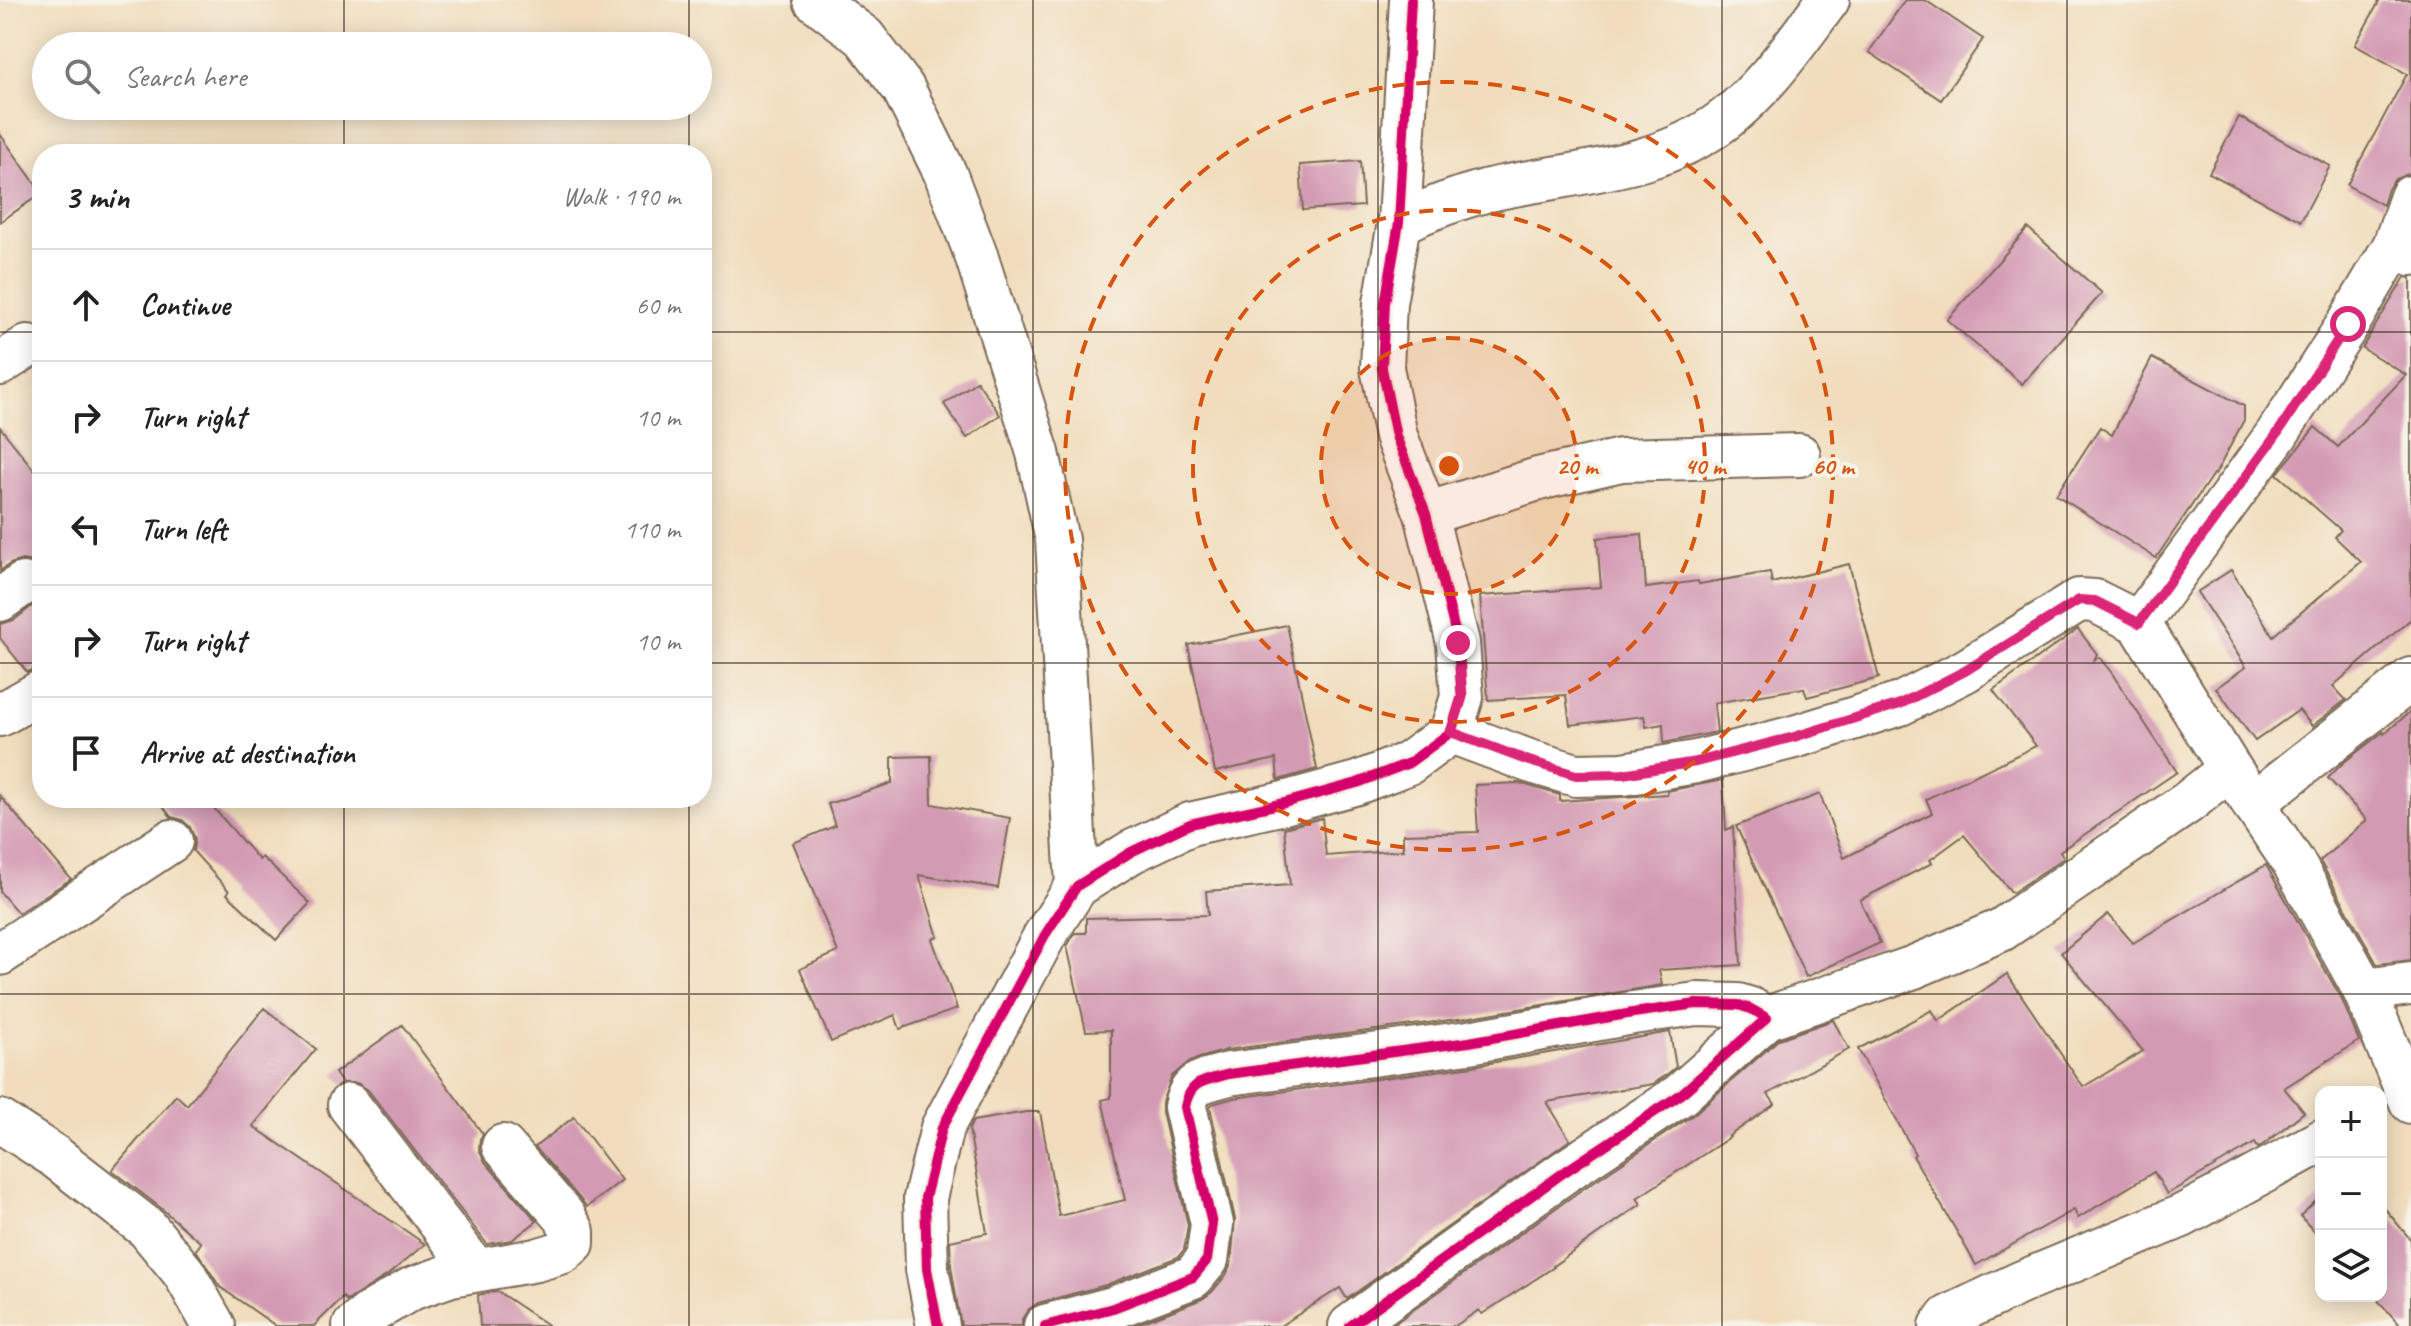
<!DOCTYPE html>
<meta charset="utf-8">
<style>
:root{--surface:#fff;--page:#f2f2f2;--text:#222;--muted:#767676;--line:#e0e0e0}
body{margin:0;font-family:Caveat,sans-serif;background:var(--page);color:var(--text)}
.controls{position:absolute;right:24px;bottom:24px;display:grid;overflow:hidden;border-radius:16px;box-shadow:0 4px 20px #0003}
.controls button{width:72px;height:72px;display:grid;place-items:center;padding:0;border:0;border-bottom:2px solid var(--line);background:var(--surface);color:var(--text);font:40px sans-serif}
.stop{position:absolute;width:24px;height:24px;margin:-18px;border:6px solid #db2777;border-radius:50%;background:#fff}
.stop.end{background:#db2777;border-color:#fff;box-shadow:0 2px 8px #0008}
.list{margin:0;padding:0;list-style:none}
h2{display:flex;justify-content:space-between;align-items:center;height:104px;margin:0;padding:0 32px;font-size:34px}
h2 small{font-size:26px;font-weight:400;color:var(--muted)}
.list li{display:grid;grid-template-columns:52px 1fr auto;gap:24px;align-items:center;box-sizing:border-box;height:112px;padding:0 32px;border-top:2px solid var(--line)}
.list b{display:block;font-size:30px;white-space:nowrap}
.list em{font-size:26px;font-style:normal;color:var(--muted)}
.icon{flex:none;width:44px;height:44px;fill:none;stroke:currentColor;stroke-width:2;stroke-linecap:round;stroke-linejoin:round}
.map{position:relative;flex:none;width:2411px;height:1326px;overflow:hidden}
.search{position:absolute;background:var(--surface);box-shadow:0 4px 20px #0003;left:32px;top:32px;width:680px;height:88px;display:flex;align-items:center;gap:20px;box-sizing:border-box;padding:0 28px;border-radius:44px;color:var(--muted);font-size:30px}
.panel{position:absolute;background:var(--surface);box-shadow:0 4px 20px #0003;left:32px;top:144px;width:680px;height:664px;border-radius:32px}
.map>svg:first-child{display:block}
.building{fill:#d39ab4}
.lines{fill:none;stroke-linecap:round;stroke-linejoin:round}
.minor-casing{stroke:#7b6956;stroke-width:46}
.minor{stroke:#fff;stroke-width:42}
.cycleway-casing{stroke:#f7f3e8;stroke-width:15}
.cycleway{stroke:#d6006c;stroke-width:10}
.route{stroke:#db2777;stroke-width:10}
.grid{fill:none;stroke:#3b2a1e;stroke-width:2;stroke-opacity:0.55}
.ring{fill:none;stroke:#d7540e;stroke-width:4;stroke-dasharray:14 10}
.centre{fill:#d7540e;stroke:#f7f3e8;stroke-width:4}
.ring-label{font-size:24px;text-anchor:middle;font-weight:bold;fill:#d7540e;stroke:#f7f3e8;stroke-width:8;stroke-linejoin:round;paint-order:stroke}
</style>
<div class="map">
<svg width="2411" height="1326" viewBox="0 0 2411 1326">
<rect width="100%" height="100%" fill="#f7f3e8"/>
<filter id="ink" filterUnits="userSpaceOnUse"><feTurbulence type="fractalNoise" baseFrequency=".0125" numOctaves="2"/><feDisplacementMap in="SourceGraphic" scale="16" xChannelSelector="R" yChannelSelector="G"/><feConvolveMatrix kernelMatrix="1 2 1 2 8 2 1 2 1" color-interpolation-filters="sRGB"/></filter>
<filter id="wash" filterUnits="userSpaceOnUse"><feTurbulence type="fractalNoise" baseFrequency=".006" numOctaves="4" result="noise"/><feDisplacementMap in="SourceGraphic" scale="32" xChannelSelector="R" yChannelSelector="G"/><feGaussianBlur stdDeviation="1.8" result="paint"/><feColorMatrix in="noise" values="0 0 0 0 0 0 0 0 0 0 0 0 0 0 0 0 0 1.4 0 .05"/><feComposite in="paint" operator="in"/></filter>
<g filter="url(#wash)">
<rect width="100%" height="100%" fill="#f1ddbd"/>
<g id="blocks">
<!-- building -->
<g class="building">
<polygon points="1905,0 1925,0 1983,39 1941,100 1869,52"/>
<polygon points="2380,0 2411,0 2411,173 2395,179 2388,189 2383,205 2347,185 2407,74 2355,45"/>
<polygon points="2239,117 2330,166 2301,221 2209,173"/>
<polygon points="0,134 42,193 0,222"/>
<polygon points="1360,161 1363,206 1303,210 1300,165"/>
<polygon points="2028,228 2102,293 2022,384 1947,320"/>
<polygon points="2405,277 2411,278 2411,619 2333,686 2346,700 2312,726 2299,710 2255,741 2216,688 2246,667 2197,592 2231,570 2273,636 2361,562 2335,537 2341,530 2277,474 2315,427 2338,447 2406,375 2362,348"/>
<polygon points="2152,358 2244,406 2244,420 2215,475 2213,474 2156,558 2056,495 2100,427 2112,435"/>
<polygon points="977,381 1000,415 967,438 944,404"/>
<polygon points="0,427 42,480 42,570 32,562 22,560 10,564 0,571"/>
<polygon points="1642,534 1646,588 1698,581 1699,584 1770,572 1772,583 1849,564 1879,678 1807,697 1804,688 1714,703 1717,732 1664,743 1663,724 1646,727 1644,716 1570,725 1566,695 1488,700 1480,596 1601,587 1597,538"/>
<polygon points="42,598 42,667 27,672 0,638 0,624 14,620"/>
<polygon points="1287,625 1317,769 1278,780 1276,759 1215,772 1188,645"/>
<polygon points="2078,629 2097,654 2094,660 2099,657 2111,672 2177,772 2060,851 2064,858 2012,893 1964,835 1930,860 1932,863 1860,900 1880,943 1806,977 1736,826 1820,794 1844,858 1932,813 1926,799 2036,746 1993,690"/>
<polygon points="2411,711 2411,960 2377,964 2320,861 2367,820 2328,778 2343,763 2383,732 2384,734"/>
<polygon points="931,756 932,804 1010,818 998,888 919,875 938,937 932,939 957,1009 900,1029 895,1015 831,1042 800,969 838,952 793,843 835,826 828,804 892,783 892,757"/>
<polygon points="1723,780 1726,830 1733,827 1741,965 1659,970 1662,985 1465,1018 1226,1050 1190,1061 1172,1076 1162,1102 1162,1112 1188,1225 1184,1250 1178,1257 1106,1285 1038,1303 1028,1310 1022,1319 1022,1326 961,1326 951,1266 950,1241 987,1233 969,1129 973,1121 1026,1112 1040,1112 1059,1216 1125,1200 1102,1100 1111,1098 1111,1030 1086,1031 1067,946 1075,933 1086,933 1086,918 1208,915 1206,891 1290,885 1284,828 1322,818 1326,856 1403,850 1403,834 1478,832 1475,785 1519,783 1560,795 1560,801 1667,794 1667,791"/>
<polygon points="0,796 71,879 18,913 0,892"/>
<polygon points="157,798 205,798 259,860 262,857 310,903 276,940 227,894 229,891 193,851 195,839 190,827 182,820 171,817"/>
<polygon points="2266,865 2342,1000 2359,1041 2284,1088 2304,1112 2264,1144 2258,1148 2255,1143 2167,1194 2154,1172 2078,1218 2074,1210 1976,1265 1913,1156 1915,1154 1858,1049 1932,1010 1938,1021 2007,974 2083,1087 2143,1051 2061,953 2108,914 2133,943"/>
<polygon points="264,1008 316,1049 253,1126 425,1244 389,1274 347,1301 343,1297 314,1326 276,1326 220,1287 196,1250 201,1243 162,1209 112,1170 176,1095 187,1105"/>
<polygon points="1833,1020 1849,1049 1768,1094 1775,1104 1729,1136 1730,1137 1637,1198 1641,1204 1553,1266 1554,1267 1482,1314 1479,1310 1455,1326 1391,1326 1577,1193 1693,1115 1779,1039"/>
<polygon points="402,1025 483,1134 480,1139 479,1150 485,1162 537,1221 512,1240 487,1244 368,1090 357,1083 342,1083 335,1073"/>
<polygon points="1670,1032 1676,1067 1665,1076 1653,1084 1547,1102 1570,1140 1347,1299 1340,1288 1280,1326 1133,1326 1202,1299 1212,1292 1226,1275 1231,1264 1235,1219 1210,1107 1212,1104 1234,1098 1473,1066"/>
<polygon points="574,1117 622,1180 587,1207 535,1147"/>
<polygon points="2321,1196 2321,1239 2300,1216"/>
<polygon points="2381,1204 2411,1240 2411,1326 2401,1326 2374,1296 2381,1296"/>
<polygon points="497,1291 549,1326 480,1326 478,1295"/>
</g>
</g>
</g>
<g filter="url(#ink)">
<use href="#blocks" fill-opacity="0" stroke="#7b6956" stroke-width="2"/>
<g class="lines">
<defs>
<g id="minor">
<polyline points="815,0 864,37 903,88 945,173 977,258 1038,453 1057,540 1077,886"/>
<path d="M1399,223C1427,210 1455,199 1485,191C1565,172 1656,172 1724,120C1766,88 1796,42 1828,0"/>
<polyline points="2394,246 2411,197"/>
<polyline points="0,364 28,346"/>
<polyline points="1426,514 1538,479 1621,460 1799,455"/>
<polyline points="0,600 23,584"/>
<polyline points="2139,623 2277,434 2348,324 2394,246 2411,254"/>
<polyline points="0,715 42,691"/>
<polyline points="1451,732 1529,761 1576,775 1623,774 1696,762 1794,737 1900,704 1965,671 2079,600 2095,601 2139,623 2230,769 2187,803 2001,930 1914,967 1767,1018"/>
<polyline points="2230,769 2293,862 2364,990 2411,1102"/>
<polyline points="2253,804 2411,679"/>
<polyline points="0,954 171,841"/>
<polyline points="2364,990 2411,984"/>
<polyline points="349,1105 476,1270"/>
<polyline points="0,1121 54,1156 147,1228 184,1273 214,1326"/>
<polyline points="354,1326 370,1313 411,1289 451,1275 536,1260 563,1252 573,1243 573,1231 564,1216 503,1146"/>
<polyline points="938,1326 927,1269 925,1198 942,1128 1045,935 1077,886 1131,852 1190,824 1284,803 1357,783 1409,763 1451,732 1462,697 1458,643 1426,514 1396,436 1382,368 1385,303 1399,223 1411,0"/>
<path d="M1045,1326L1113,1308L1193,1277L1207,1260L1212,1224L1185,1107C1190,1080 1205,1081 1229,1074L1469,1042L1633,1013L1696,1004L1738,1005L1751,1009L1767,1018L1680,1095L1563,1173L1350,1326"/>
<polyline points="1941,1326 1948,1317 2020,1283 2182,1216 2321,1141"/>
</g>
</defs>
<!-- minor casing -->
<use href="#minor" class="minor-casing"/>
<!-- minor -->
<use href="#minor" class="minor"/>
<defs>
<g id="cycleway">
<polyline points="938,1326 927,1269 925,1198 942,1128 1045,935 1077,886 1131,852 1190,824 1284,803 1357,783 1409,763 1451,732 1462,697 1458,643 1426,514 1396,436 1382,368 1385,303 1399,223 1411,0"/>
<path d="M1045,1326L1113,1308L1193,1277L1207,1260L1212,1224L1185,1107C1190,1080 1205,1081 1229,1074L1469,1042L1633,1013L1696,1004L1738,1005L1751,1009L1767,1018L1680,1095L1563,1173L1350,1326"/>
</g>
</defs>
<!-- cycleway casing -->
<use href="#cycleway" class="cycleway-casing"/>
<!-- cycleway -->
<use href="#cycleway" class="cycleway"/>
</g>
</g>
<g class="lines" filter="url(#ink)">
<!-- route -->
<polyline class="route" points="1458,643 1462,697 1451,732 1529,761 1576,775 1623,774 1696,762 1794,737 1900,704 1965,671 2079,600 2095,601 2139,623 2277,434 2348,324"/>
</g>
<!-- grid -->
<path class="grid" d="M344,0V46M689,0V46M1033,0V1326M1378,0V1326M1722,0V1326M2067,0V1326M344,106V154M689,106V154M0,332H42M702,332H2411M0,663H42M702,663H2411M344,798V1326M689,798V1326M0,994H2411"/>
<!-- distance rings -->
<circle cx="1449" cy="466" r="128" fill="#d7540e" fill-opacity=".12"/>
<g class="ring">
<circle cx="1449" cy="466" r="128"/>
<circle cx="1449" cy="466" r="256"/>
<circle cx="1449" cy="466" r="384"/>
</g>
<circle cx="1449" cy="466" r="12" class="centre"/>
<g class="ring-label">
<text x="1577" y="474">20 m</text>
<text x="1705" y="474">40 m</text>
<text x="1833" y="474">60 m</text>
</g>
</svg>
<div class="controls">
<button>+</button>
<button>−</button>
<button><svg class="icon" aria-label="layers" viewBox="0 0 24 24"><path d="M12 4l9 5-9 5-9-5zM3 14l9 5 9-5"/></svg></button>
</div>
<div class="stop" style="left:2348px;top:324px"></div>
<div class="stop end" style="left:1458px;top:643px"></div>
<div class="search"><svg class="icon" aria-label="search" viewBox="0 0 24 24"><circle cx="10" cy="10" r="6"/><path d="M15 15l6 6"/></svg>Search here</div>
<section class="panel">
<h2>3 min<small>Walk · 190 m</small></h2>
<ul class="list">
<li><svg class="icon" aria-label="ahead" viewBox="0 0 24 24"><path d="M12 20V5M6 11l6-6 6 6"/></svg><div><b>Continue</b></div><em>60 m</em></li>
<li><svg class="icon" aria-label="right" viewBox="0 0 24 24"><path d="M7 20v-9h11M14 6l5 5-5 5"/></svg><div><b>Turn right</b></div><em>10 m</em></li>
<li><svg class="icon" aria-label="left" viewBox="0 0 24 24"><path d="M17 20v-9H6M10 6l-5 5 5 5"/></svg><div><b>Turn left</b></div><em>110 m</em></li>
<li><svg class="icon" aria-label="right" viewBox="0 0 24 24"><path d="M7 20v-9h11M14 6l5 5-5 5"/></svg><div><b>Turn right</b></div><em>10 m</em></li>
<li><svg class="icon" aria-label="arrive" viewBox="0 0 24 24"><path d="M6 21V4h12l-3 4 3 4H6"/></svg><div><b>Arrive at destination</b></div></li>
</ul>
</section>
</div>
